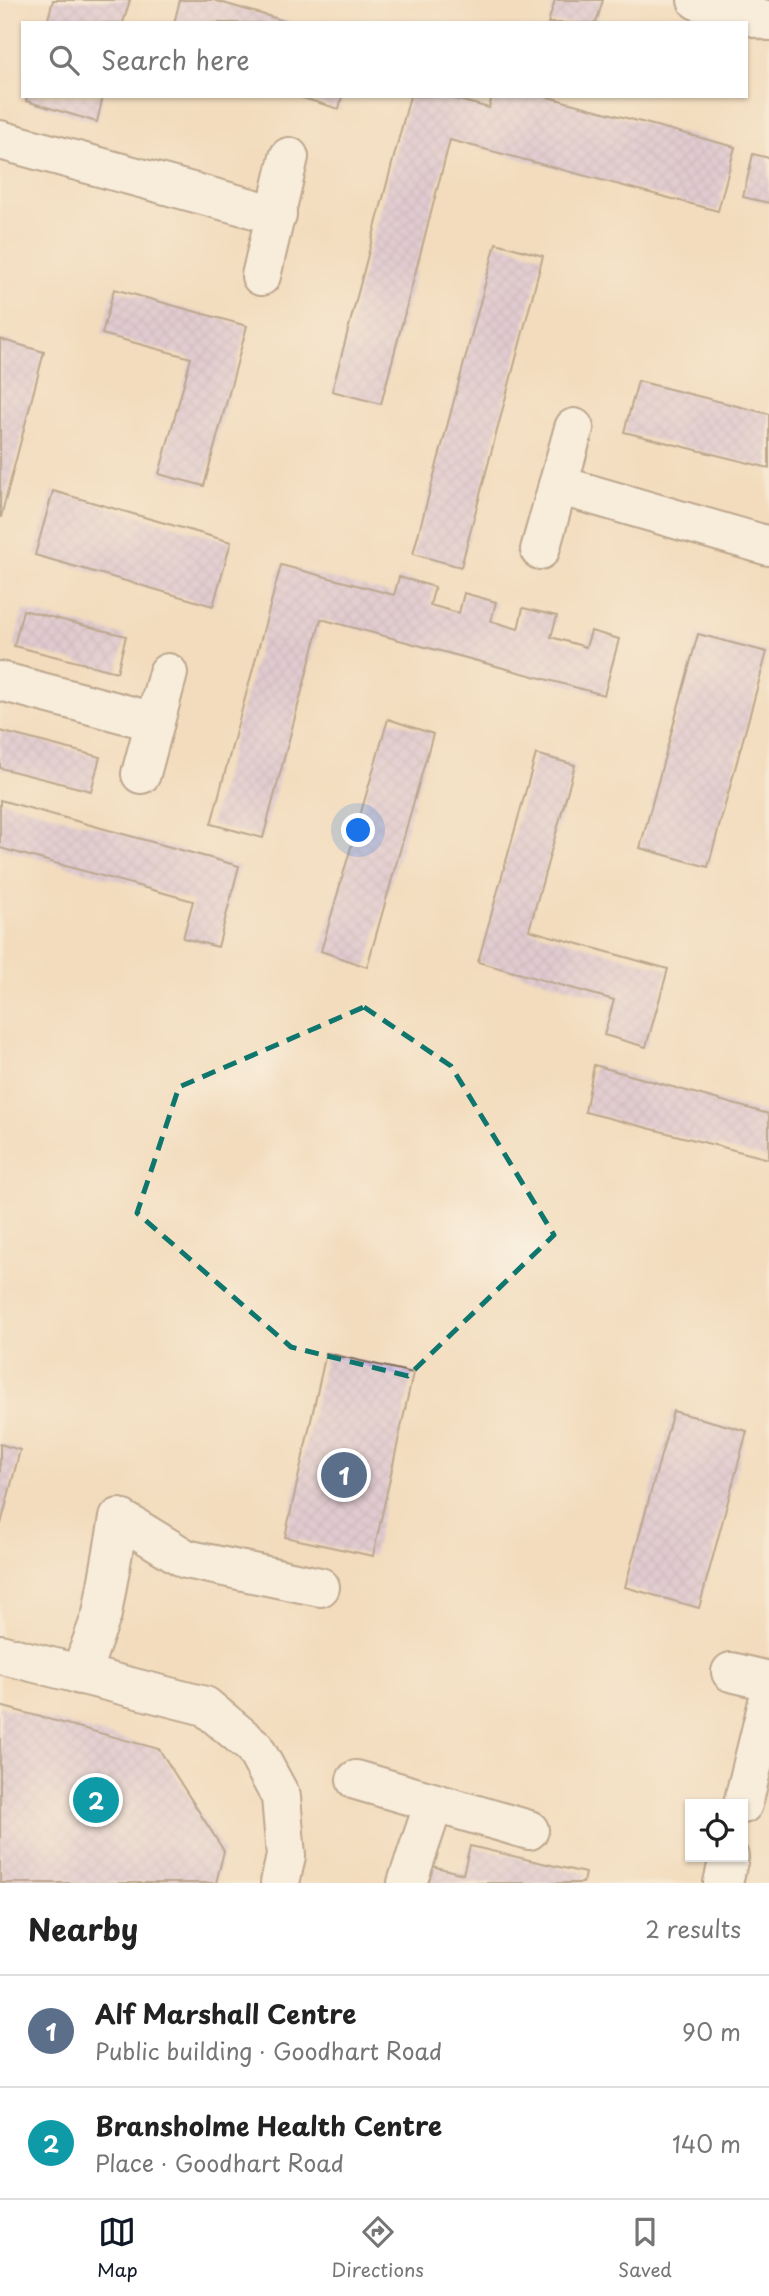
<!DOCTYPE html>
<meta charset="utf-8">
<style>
:root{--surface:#fff;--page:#f2f2f2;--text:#222;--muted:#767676;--line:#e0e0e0;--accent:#111827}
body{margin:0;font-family:"Playpen Sans",sans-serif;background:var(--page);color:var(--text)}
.controls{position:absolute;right:21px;bottom:21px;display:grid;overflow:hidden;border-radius:0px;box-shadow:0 2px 5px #0004}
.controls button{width:63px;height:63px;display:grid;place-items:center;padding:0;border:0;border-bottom:2px solid var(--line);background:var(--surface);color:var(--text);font:35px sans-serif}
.you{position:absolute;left:359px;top:831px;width:24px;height:24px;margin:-18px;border:5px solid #fff;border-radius:50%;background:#1a73e8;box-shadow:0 0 0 10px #1a73e833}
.badge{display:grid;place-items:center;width:46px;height:46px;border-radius:50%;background:var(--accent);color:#fff;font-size:23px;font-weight:700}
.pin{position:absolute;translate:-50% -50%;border:4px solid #fff;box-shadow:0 2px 7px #0006}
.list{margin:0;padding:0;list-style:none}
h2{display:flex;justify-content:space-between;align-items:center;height:91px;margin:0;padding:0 28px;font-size:30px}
h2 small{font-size:23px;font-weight:400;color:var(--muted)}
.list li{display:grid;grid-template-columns:46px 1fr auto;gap:21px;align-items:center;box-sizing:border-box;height:112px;padding:0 28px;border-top:2px solid var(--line)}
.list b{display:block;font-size:26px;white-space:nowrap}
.list p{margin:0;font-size:23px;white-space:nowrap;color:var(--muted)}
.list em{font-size:23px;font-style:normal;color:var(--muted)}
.icon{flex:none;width:38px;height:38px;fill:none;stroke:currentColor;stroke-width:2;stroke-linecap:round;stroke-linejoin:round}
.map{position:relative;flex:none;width:769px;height:1883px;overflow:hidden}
.search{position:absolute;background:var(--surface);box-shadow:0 2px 5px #0004;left:21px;right:21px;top:21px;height:77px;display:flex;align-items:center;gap:18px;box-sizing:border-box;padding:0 24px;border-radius:0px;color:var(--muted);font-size:26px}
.sheet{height:315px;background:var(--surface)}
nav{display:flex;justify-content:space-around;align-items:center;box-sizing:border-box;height:98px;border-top:2px solid var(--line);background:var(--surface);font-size:19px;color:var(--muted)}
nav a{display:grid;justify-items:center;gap:4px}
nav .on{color:var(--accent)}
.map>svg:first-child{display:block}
.building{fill:url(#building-cross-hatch)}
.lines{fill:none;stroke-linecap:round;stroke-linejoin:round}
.minor-casing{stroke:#7b6856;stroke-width:42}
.minor{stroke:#fff;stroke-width:38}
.marked{fill:none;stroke:#0f766e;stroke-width:5;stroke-dasharray:14 9;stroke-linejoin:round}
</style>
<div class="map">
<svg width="769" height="1883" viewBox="0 0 769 1883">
<defs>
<pattern id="building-cross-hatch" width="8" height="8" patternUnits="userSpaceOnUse" patternTransform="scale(1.75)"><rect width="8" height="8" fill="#cab5e9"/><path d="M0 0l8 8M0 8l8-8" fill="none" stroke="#a593bc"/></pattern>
</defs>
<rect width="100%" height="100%" fill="#fbf7ec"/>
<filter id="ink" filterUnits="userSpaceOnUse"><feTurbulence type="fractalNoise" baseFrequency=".0143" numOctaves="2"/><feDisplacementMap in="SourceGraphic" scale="14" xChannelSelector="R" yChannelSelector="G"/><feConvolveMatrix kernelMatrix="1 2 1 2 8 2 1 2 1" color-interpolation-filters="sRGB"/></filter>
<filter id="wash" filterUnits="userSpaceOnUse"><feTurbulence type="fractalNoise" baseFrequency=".00686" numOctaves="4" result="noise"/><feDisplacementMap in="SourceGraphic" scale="28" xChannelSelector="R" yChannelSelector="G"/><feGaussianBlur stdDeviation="1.57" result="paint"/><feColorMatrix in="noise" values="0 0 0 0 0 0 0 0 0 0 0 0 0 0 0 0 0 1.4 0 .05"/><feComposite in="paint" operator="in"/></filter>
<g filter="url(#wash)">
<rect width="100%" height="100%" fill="#f3dcbd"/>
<g id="blocks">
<!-- building -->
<g class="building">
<polygon points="53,0 130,0 123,23 47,23"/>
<polygon points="180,0 213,0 292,23 174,23"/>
<polygon points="555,0 603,0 596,23 548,23"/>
<polygon points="27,96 103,96 97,122 26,101"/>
<polygon points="296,96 342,96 339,109"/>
<polygon points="410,96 444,96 489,108 492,96 544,96 735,147 718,211 450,140 381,404 332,391"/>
<polygon points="753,154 769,158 769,203 743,197"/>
<polygon points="496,243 543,256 461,567 413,554"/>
<polygon points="114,289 247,326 204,486 159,474 191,358 102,334"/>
<polygon points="0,339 44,352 1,517 0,517"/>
<polygon points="638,381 769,414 769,468 624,432"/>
<polygon points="53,491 231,542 213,606 35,555"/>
<polygon points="281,565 394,595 399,577 435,587 430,605 459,613 464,593 496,602 491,621 518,629 523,608 557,616 551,637 586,647 591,631 619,639 604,695 321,619 263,838 211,824"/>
<polygon points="23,610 126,636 117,672 14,646"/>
<polygon points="698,634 767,652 708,867 640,848"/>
<polygon points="388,719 433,734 367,967 321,951"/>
<polygon points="0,731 100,757 91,791 0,768"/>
<polygon points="536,754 575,765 529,930 668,969 646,1047 604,1035 614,1000 478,962"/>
<polygon points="0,800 239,866 218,947 183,938 193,901 0,848"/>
<polygon points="594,1065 769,1114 769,1159 585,1112"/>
<polygon points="326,1353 413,1373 373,1556 285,1537"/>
<polygon points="673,1411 747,1431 699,1608 625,1587"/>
<polygon points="0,1444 20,1450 1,1524 0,1524"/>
<polygon points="0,1706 159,1749 224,1851 216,1883 0,1883"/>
<polygon points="470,1846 585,1873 583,1883 415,1883 420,1863 463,1874"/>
</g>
</g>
</g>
<g filter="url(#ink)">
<use href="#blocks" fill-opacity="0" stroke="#7b6856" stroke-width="2"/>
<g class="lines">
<defs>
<g id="minor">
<polyline points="697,0 769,21"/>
<polyline points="0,140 277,215"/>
<polyline points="261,276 289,157"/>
<polyline points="558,485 769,546"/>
<polyline points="540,550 574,428"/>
<polyline points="0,681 155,722"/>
<polyline points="141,774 168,673"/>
<polyline points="0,1654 205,1706 254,1747 281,1797 286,1856 280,1883"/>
<polyline points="731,1672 769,1681"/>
<polyline points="80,1675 102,1614 119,1518 186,1559 320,1587"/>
<polyline points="356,1780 529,1830"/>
<polyline points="743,1804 769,1698"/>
<polyline points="407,1883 434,1803"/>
<polyline points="723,1883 729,1857"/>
</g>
</defs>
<!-- minor casing -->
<use href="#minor" class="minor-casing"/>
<!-- minor -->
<use href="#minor" class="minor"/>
</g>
</g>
<!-- marked area -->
<path d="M0 0H769V1883H0ZM364,1007L451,1066L554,1235L408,1376L291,1347L137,1213L179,1087Z" fill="#f3dcbd" fill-opacity=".55" fill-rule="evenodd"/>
<path class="marked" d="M364,1007L451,1066L554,1235L408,1376L291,1347L137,1213L179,1087Z"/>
</svg>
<div class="controls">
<button><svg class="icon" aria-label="locate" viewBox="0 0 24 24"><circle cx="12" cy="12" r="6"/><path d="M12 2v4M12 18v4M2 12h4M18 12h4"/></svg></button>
</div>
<div class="you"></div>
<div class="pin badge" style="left:344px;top:1475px;background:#5c6f8a">1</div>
<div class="pin badge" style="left:96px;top:1800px;background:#0f9aa8">2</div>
<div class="search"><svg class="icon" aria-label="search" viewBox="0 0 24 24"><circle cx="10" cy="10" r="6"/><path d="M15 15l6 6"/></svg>Search here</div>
</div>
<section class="sheet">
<h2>Nearby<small>2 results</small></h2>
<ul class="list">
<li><span class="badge" style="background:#5c6f8a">1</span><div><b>Alf Marshall Centre</b><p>Public building · Goodhart Road</p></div><em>90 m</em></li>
<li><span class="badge" style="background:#0f9aa8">2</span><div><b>Bransholme Health Centre</b><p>Place · Goodhart Road</p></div><em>140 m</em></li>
</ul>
</section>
<nav>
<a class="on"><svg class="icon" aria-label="map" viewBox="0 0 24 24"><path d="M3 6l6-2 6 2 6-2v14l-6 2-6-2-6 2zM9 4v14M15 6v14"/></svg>Map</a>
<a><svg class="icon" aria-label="directions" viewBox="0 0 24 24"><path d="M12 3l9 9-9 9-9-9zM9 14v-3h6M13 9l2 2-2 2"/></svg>Directions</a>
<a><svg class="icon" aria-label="saved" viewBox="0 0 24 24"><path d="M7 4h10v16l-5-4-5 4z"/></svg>Saved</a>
</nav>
